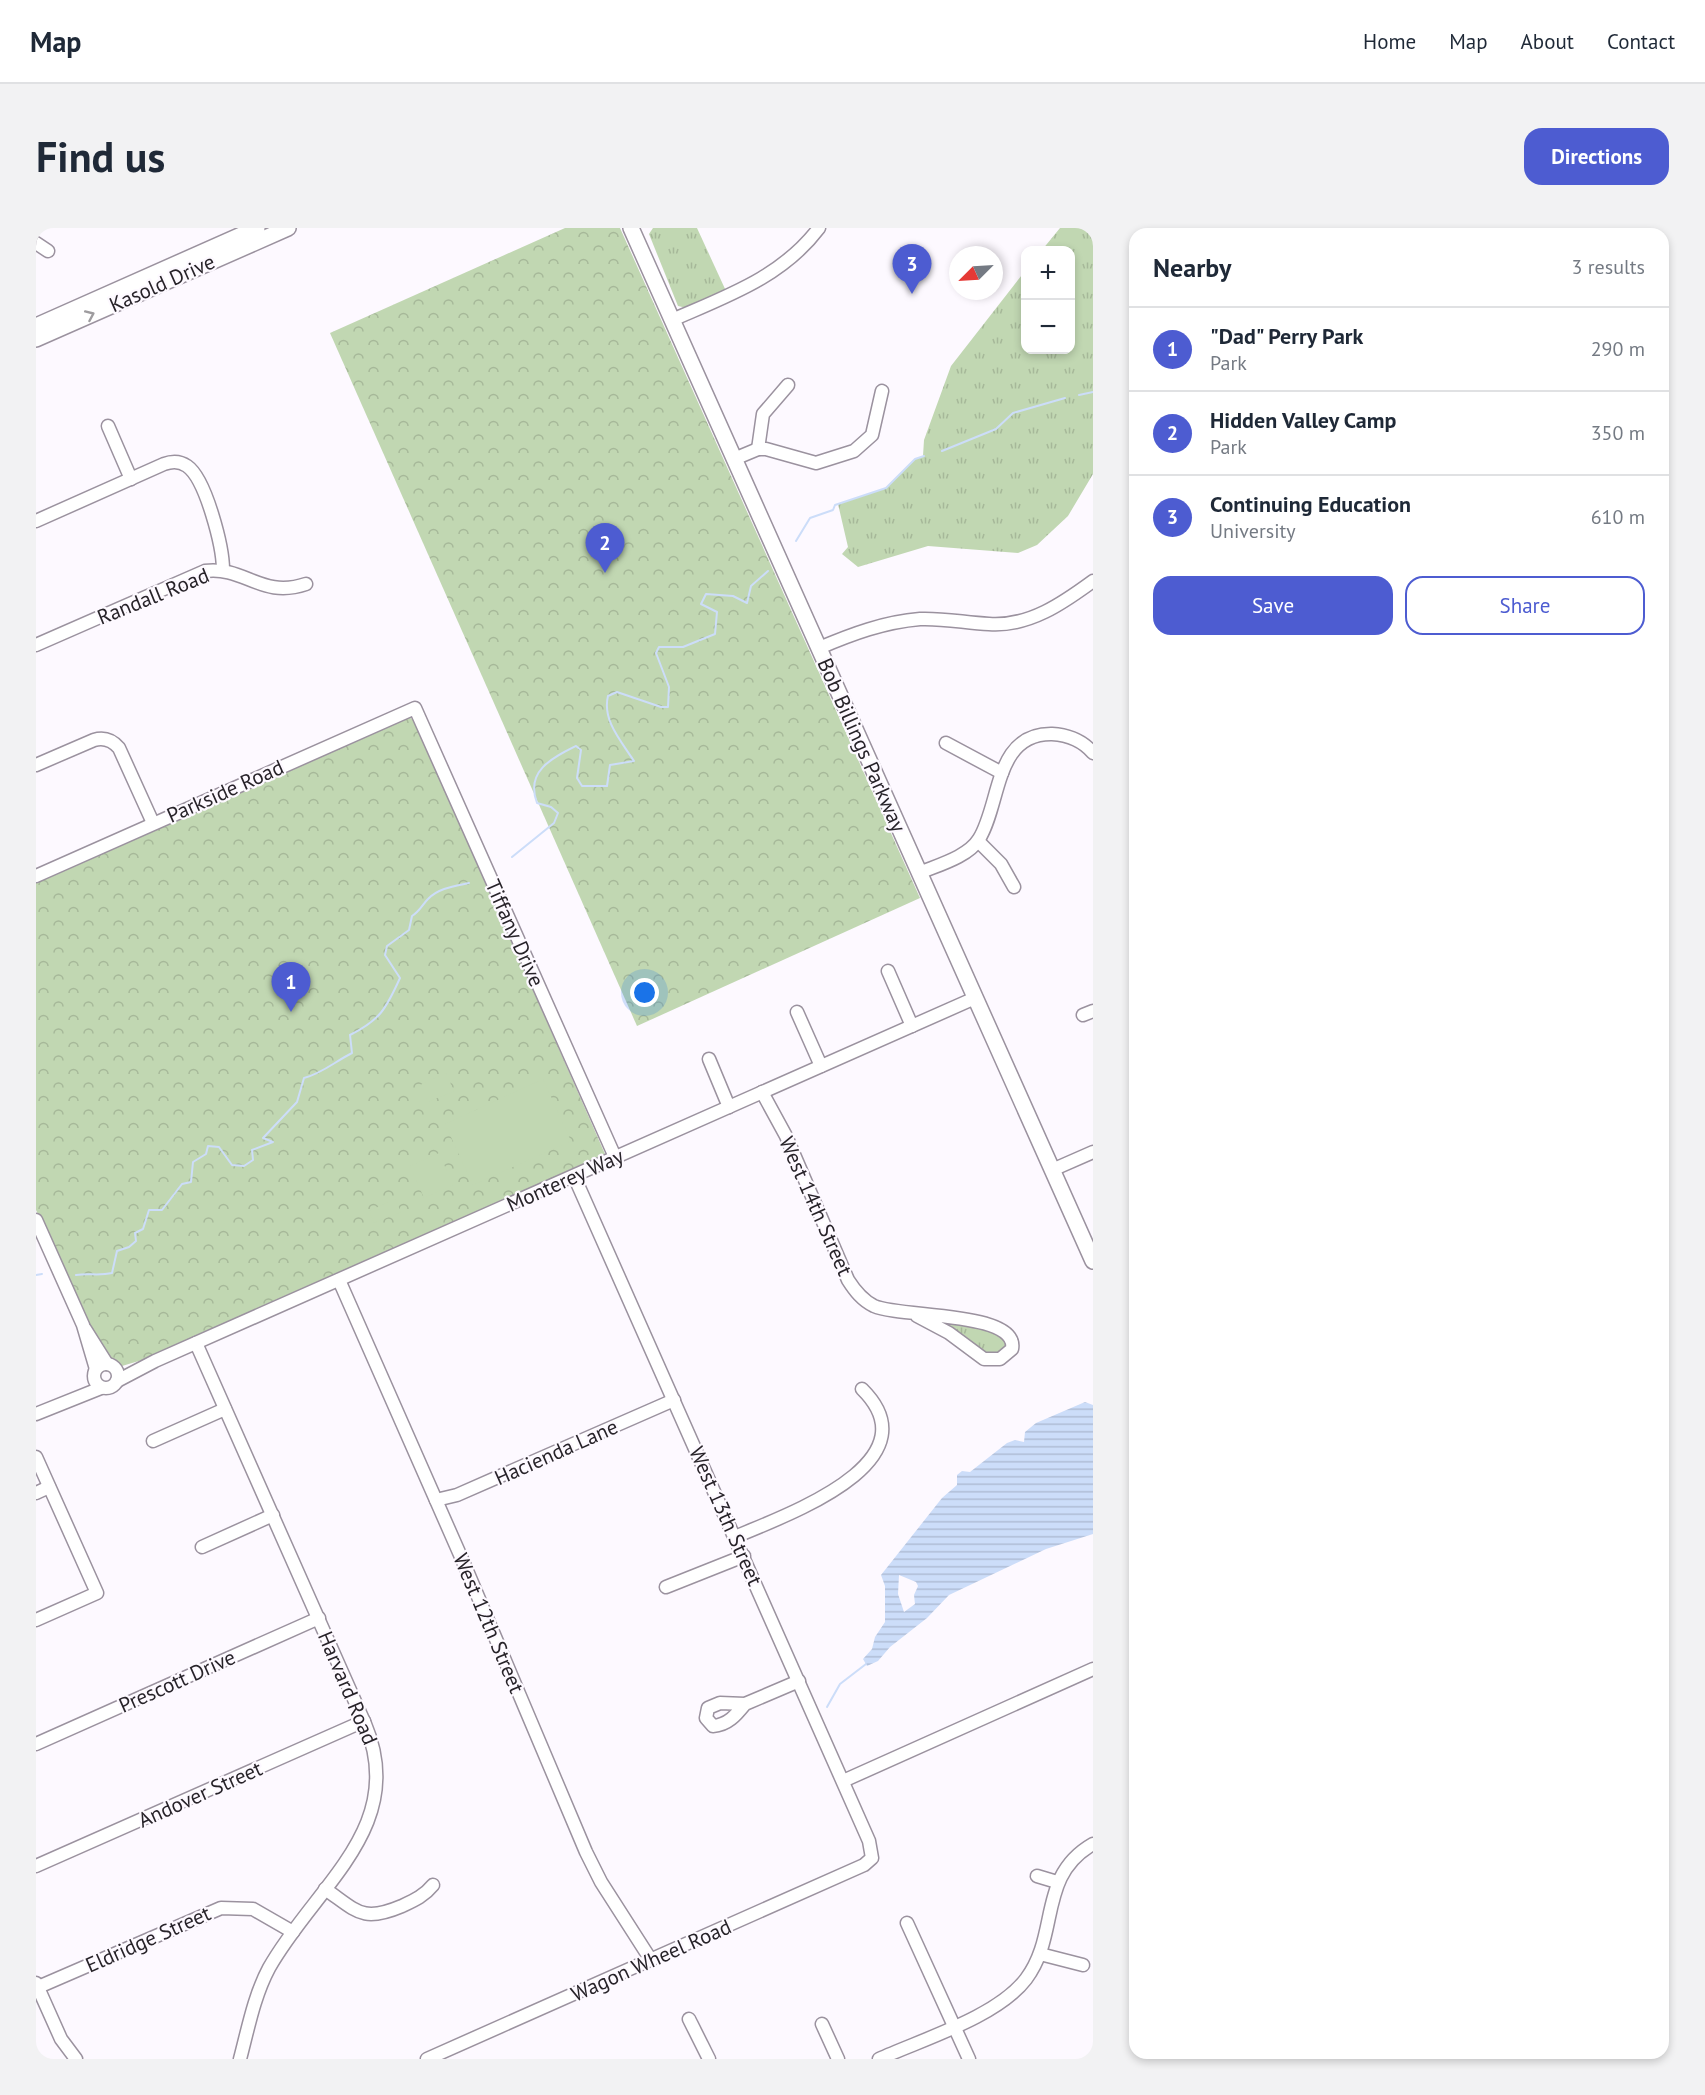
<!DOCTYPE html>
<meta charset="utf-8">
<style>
:root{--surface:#fff;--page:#f2f2f3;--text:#1f2937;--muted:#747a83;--line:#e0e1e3;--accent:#4d5cd1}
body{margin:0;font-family:"PT Sans",sans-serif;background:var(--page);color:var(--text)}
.controls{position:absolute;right:18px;top:18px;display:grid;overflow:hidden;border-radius:12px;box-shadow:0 3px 9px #0003}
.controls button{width:54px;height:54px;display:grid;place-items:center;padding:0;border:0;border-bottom:2px solid var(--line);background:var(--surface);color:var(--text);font:30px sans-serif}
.compass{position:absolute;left:913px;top:18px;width:54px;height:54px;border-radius:50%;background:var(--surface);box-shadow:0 3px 9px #0003;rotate:246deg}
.you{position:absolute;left:609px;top:765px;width:21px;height:21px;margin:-15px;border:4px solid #fff;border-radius:50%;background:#1a73e8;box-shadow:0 0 0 9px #1a73e833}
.badge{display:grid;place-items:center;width:39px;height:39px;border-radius:50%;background:var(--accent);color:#fff;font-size:20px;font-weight:700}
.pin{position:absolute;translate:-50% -50px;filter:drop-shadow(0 2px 3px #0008)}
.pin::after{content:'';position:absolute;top:32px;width:21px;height:18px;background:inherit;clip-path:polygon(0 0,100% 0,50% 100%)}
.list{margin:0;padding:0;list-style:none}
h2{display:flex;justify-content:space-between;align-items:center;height:78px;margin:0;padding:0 24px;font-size:26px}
h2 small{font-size:20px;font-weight:400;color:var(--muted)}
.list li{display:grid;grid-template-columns:39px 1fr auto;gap:18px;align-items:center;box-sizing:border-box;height:84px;padding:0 24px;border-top:2px solid var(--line)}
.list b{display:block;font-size:22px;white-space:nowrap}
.list p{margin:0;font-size:20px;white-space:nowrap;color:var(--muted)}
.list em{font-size:20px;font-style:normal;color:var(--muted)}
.actions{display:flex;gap:12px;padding:18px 24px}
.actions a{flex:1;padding:14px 0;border:2px solid var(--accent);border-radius:18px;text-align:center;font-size:21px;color:var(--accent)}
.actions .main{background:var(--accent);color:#fff}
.map{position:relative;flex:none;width:1057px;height:1831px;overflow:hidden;border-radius:18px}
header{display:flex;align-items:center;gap:36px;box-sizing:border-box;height:84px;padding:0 30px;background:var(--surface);border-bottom:2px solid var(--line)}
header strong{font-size:28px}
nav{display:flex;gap:33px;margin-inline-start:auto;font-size:21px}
.intro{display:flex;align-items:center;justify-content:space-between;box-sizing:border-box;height:144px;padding:0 36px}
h1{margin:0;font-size:42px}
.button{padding:15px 27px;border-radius:18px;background:var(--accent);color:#fff;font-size:21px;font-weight:700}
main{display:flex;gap:36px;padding:0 36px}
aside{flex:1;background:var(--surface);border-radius:18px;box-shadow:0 3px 9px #0003}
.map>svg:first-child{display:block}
.grass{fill:url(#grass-tufts)}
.park{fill:url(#park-crowns)}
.pitch{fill:#c1d7b2}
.water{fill:url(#water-rules);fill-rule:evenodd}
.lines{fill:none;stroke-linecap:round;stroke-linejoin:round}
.stream{stroke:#ccddf9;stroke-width:2}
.minor-casing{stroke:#9b929f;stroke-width:15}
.major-casing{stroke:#9b929f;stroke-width:18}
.minor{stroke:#fff;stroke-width:12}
.major{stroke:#fff;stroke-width:15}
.oneway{stroke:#9e9c9f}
.labels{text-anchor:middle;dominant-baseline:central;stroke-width:4.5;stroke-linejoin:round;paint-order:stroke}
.street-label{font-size:21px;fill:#272329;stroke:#fdf9ff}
</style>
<header>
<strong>Map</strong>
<nav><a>Home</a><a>Map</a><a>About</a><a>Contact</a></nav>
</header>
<div class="intro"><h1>Find us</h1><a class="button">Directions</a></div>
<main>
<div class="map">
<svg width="1057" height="1831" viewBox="0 0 1057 1831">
<defs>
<pattern id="grass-tufts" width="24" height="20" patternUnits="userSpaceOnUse" patternTransform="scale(1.5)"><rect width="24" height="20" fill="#c1d7b2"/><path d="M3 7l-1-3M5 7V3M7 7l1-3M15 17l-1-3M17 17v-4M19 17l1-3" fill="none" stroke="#a6b899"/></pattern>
<pattern id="park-crowns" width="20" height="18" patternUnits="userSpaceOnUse" patternTransform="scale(1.5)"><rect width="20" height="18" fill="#c1d7b2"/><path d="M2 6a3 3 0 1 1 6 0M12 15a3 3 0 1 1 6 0" fill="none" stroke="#a6b899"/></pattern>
<pattern id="water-rules" width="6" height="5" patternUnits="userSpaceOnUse" patternTransform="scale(1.5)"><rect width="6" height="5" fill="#ccddf9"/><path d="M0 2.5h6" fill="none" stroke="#afbdd5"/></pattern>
</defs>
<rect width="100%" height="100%" fill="#fdf9ff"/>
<!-- grass -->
<g class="grass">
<polygon points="617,0 661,0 690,63 651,80 642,78 613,6"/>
<polygon points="1024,0 1057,0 1057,246 1032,288 1001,317 982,325 892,318 822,339 806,326 812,319 802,276 850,260 879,231 887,228 888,212 915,138 989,43 990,122 1034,122 1034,22 1006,22"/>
<polygon points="900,1091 952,1099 972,1115 968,1124 952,1127"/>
</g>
<!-- park -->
<g class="park">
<polygon points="529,0 584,0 884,670 601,798 294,105"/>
<polygon points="372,489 379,492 569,926 113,1130 86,1138 71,1131 45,1081 0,982 0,653"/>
</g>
<!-- pitch -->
<g class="pitch">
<polygon points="410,845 418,863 392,874 384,857"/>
<polygon points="507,851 535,913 437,957 409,896"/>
<polygon points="403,925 417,957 388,970 374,938"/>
<polygon points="359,971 365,984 338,995 333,983"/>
</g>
<!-- water -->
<path class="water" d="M1049,1174L1057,1177V1306L1010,1321L913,1367L891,1390L854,1419L842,1433L831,1438L827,1431L836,1421L839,1409L849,1394V1358L845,1347L906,1270L921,1257V1247L926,1243L934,1244L971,1215L979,1212L988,1214L989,1204L1000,1195ZM863,1347L880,1354L882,1358L878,1367L879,1376L868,1384L862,1366Z"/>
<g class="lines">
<!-- stream -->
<g class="stream">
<polyline points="1043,167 1057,164"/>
<polyline points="906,223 960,201 977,185 1029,170"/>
<polyline points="760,313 774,290 797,282 799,277 850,260 879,231 888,228"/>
<path d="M476,629L518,595L522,585L515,579L501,575C489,543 516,530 540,518L545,522L541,550L546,558H571L574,537L598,533C585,513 566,492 572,468L581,464L625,479H632L633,459L620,425L623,419H647L679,406L681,384L665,376L670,366L697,368L711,375L715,358L732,343"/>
<polyline points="0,1047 6,1046"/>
<path d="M40,1047C53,1045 63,1048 76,1045L81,1023L93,1019L100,1013L99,1005L107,1001L113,982H126L146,956L155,954L157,934L170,926L172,918L183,919L196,937L208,938L217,932L216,922L237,914L227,910L261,874L268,850C285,846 300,833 316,825L314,807C344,792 350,781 364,750L349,727L351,718L373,702L376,688C384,683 386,677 392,671C402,660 419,658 433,655"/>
<polyline points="791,1479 804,1456 830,1436"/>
</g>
<defs>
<g id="minor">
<polyline points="0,15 12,23"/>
<path d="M636,92C691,68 746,49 783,0"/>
<polyline points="72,198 95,251"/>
<polyline points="722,221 727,186 752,157"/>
<polyline points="698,231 722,221 730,221 780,235 818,223 836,207 846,163"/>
<path d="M0,293L128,236C136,233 144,233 151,238C170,251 187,319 187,342"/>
<path d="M0,417L169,343C209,338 225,371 270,356"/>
<path d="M783,420C816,406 848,394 884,391C908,390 930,395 953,396C993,399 1027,375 1057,353"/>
<polyline points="910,515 966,545"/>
<path d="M0,537L58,512C68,509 76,512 83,520L117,595"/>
<polyline points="942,613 965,636 978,659"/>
<path d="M883,645C902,637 932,629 943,611C965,576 958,505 1016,506C1032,507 1047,513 1057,525"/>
<polyline points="0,648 379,480 579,929"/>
<polyline points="852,743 876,798"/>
<polyline points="761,784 785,838"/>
<polyline points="1047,787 1057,783"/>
<polyline points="673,831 693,879"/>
<path d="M726,864L750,908L812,1052C819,1063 826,1072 838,1078C865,1090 983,1083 976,1121L964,1131H948L913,1105L881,1088"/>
<polyline points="1016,942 1057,924"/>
<polyline points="0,992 47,1097 60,1141"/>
<polyline points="303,1052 429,1338 550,1624 565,1654 615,1732"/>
<polyline points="49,1101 71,1136"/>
<path d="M160,1115L329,1496C373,1599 279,1658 233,1740C218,1768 212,1801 204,1831"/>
<circle cx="70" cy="1148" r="12"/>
<polyline points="81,1153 119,1133 939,770"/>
<polyline points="0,1186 65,1160"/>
<polyline points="117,1213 189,1181"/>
<polyline points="0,1229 61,1365 0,1392"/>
<polyline points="0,1265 13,1259"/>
<polyline points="400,1272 421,1267 638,1172"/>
<path d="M699,1309C747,1288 901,1235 826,1161"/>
<polyline points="166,1319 237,1287"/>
<polyline points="630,1359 708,1328"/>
<path d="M709,1476C700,1487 692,1497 677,1498L670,1490L672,1480L684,1475L709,1476L763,1453"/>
<polyline points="0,1516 283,1390"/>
<polyline points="807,1553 1057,1441"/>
<polyline points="0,1638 328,1493"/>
<polyline points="1001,1648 1021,1654"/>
<path d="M289,1661C321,1683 326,1695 366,1678C379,1672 388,1668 397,1657"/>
<polyline points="871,1695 933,1831"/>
<polyline points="1004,1726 1047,1737"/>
<polyline points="0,1755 25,1811 40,1831"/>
<polyline points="0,1760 185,1680 217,1681 257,1704"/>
<polyline points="653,1791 673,1831"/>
<polyline points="786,1796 802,1831"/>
<polyline points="391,1831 828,1637 836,1630 833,1613 538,948"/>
<path d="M843,1831C887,1811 961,1789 990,1751C1024,1706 1001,1648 1057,1616"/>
</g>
<g id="major">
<polyline points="595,0 1057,1033"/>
<polyline points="0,98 221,0"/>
<polyline points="0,111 252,0"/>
</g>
</defs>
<!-- minor casing -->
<use href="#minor" class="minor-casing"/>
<!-- major casing -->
<use href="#major" class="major-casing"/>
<!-- minor -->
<use href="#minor" class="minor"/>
<!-- major -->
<use href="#major" class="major"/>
</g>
<!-- one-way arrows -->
<defs><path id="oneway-chevron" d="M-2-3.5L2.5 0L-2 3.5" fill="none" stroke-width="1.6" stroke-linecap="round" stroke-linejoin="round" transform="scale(1.5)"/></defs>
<use class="oneway" href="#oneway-chevron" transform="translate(54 87) rotate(-24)"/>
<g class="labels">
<!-- street labels -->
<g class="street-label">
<text transform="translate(126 55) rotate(-24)">Kasold Drive</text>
<text transform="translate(117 368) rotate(-22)">Randall Road</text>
<text transform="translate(826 517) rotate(66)">Bob Billings Parkway</text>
<text transform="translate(189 563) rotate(-24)">Parkside Road</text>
<text transform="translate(479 705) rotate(66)">Tiffany Drive</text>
<text transform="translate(529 952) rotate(-24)">Monterey Way</text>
<text transform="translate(780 978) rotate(66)">West 14th Street</text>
<text transform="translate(520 1224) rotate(-24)">Hacienda Lane</text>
<text transform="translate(690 1288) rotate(66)">West 13th Street</text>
<text transform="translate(453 1395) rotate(67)">West 12th Street</text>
<text transform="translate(141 1453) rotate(-24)">Prescott Drive</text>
<text transform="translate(312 1460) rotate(67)">Harvard Road</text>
<text transform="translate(164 1566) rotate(-24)">Andover Street</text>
<text transform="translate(112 1711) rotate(-24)">Eldridge Street</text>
<text transform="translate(615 1732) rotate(-24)">Wagon Wheel Road</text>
</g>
</g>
</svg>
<div class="controls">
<button>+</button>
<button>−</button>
</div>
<svg class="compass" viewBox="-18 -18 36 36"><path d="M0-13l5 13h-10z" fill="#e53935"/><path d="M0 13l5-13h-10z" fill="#747a83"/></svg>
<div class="you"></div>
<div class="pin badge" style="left:255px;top:784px">1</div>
<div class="pin badge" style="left:569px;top:345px">2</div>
<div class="pin badge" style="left:876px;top:66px">3</div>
</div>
<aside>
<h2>Nearby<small>3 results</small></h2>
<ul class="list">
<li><span class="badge">1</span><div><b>&quot;Dad&quot; Perry Park</b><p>Park</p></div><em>290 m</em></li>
<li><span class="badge">2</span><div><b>Hidden Valley Camp</b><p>Park</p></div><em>350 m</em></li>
<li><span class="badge">3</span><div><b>Continuing Education</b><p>University</p></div><em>610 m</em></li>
</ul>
<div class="actions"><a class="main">Save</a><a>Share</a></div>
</aside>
</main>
